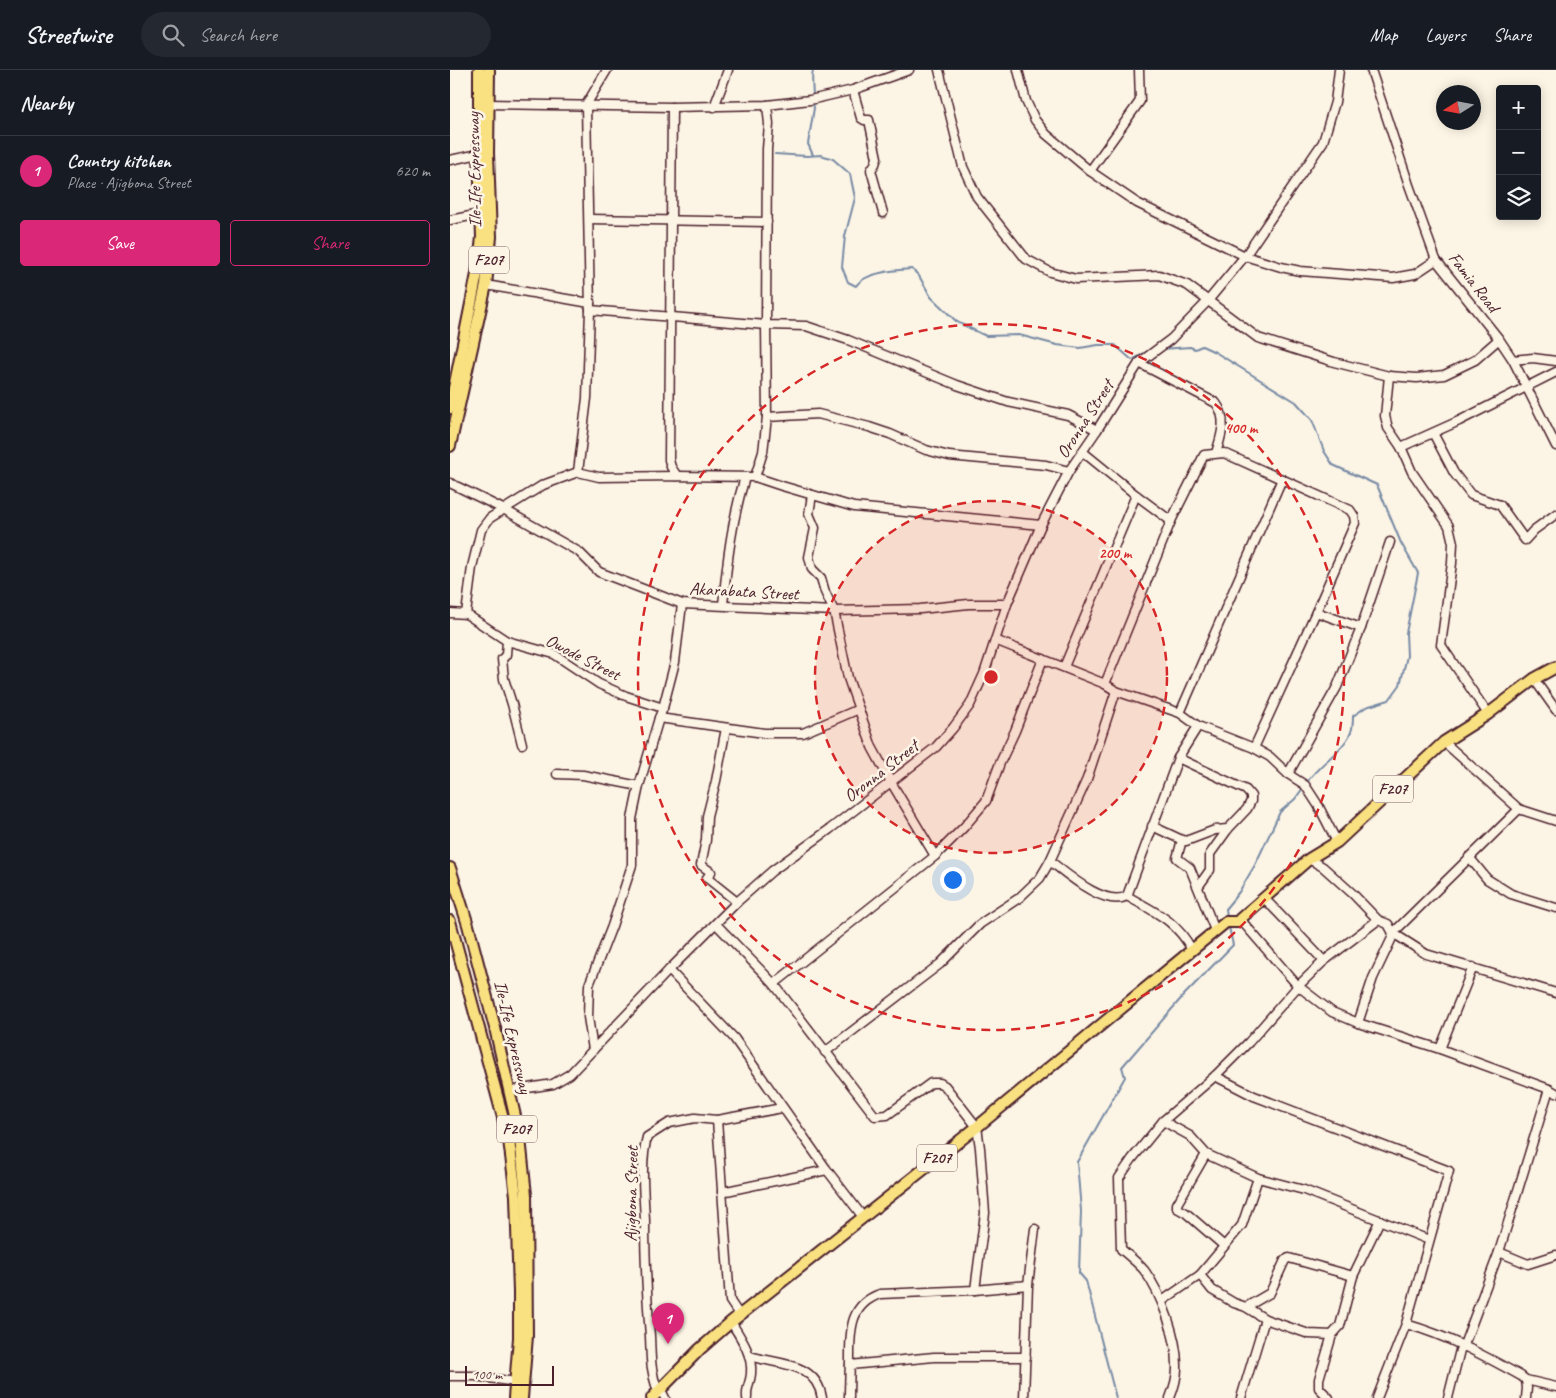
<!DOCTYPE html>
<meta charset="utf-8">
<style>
:root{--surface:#171b24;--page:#242831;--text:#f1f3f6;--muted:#9ea1a6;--line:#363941;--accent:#db2777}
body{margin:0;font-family:Caveat,sans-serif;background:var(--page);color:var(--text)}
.controls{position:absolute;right:15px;top:15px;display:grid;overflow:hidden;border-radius:5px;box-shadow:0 2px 12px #0003}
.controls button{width:45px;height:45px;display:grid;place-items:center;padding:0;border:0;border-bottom:1px solid var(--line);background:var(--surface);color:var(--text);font:25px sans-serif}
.compass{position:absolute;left:986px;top:15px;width:45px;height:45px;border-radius:50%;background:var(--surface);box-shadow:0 2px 12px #0003;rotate:259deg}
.scale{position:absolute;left:15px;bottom:12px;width:89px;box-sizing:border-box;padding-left:5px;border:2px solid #4a1f2b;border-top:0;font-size:14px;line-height:18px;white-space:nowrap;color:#4a1f2b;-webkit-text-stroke:4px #fcf5e5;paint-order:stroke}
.you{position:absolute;left:502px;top:809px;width:18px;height:18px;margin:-12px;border:4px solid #fff;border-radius:50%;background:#1a73e8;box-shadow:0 0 0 8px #1a73e833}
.badge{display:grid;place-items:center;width:32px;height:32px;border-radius:50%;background:var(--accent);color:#fff;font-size:16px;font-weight:700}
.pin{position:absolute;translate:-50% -41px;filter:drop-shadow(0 1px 2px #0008)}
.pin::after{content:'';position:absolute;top:26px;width:18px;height:15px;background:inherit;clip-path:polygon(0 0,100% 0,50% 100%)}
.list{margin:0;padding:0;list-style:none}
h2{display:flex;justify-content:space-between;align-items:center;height:65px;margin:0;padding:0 20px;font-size:21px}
h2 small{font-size:16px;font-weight:400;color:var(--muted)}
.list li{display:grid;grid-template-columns:32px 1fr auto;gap:15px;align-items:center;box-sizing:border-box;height:70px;padding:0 20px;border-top:1px solid var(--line)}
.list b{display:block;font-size:19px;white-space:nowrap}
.list p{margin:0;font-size:16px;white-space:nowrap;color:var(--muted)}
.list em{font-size:16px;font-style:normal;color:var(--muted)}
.actions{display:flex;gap:10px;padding:15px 20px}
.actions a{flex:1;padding:11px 0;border:1px solid var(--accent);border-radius:5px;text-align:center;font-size:18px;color:var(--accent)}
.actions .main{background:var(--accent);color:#fff}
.icon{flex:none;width:28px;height:28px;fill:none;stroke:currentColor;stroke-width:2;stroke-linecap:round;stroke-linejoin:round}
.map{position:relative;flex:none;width:1106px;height:1328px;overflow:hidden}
header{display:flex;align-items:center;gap:30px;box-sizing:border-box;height:70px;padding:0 25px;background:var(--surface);border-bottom:1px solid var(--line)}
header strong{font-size:24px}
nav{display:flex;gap:28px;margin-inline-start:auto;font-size:18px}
.search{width:350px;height:45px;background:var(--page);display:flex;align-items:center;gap:12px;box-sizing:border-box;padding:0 18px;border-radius:28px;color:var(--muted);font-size:19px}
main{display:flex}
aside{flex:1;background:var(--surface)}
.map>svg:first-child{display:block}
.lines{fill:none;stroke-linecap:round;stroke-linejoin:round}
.stream{stroke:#788aa5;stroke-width:2}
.minor-casing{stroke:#4a1f2b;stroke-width:11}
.major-casing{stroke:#4a1f2b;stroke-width:14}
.minor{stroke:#fcf5e5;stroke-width:8}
.major{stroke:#f9e181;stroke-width:10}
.ring{fill:none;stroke:#d62828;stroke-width:2.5;stroke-dasharray:9 6}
.labels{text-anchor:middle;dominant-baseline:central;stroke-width:5;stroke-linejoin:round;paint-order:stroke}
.shield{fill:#fcf5e5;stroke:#7f5f63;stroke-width:1}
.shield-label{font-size:16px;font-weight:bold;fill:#4a1f2b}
.street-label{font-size:18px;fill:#4a1f2b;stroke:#fcf5e5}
.centre{fill:#d62828;stroke:#fcf5e5;stroke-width:2.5}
.ring-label{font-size:15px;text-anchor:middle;font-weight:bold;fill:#d62828;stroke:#fcf5e5;stroke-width:5;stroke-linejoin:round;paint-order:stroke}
</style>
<header>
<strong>Streetwise</strong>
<div class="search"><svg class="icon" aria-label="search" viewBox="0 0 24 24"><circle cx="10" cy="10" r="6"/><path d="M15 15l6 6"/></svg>Search here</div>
<nav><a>Map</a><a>Layers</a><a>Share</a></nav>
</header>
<main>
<aside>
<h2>Nearby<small></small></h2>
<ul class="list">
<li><span class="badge">1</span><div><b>Country kitchen</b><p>Place · Ajigbona Street</p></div><em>620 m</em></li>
</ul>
<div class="actions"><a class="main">Save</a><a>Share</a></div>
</aside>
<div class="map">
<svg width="1106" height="1328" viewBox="0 0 1106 1328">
<rect width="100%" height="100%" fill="#fcf5e5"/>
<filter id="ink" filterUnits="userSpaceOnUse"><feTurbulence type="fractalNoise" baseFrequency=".02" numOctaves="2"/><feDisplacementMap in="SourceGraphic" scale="10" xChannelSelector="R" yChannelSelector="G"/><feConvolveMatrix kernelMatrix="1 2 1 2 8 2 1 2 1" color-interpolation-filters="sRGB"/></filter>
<g filter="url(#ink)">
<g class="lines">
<!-- stream -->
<g class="stream">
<path d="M363,0C361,9 363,18 363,27"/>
<path d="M325,84L357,86L371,85L383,89L400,104L405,128L395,166L392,197L398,212L406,216C415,202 447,200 462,199L469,206L481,227L507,252L536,266L569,265L607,275L630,278L648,275H665L682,290L698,281L702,280"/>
<polyline points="363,85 358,74 364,38 363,32"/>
<path d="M712,279L740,277L745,279L752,276L765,282L846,332L862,350L874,381L883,395L927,415L951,473L968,503L956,563L957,586L950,615L939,630L916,637L903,646C903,651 903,657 901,662C894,680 868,695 857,712"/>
<polyline points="777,849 776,838 789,822 805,795 830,742 845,729 853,718"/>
<polyline points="666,1328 636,1211 629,1203 631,1141 627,1092 675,1007 672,997 734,925 783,875 779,857"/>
</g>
<defs>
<g id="minor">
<polyline points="489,0 513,97 527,127 576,189 600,202 626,209 709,205 737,215 808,268 884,292 939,306 967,308 994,305 1025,290 1049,269"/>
<polyline points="568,0 576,31 585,50 596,64 640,101 687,133 795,186 831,197 850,201 943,208 965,204 986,190"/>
<polyline points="921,0 959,115 986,190 1049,269 1063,290 1106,376"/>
<polyline points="403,20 411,48 414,50 419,50 427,88 425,94 421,100 433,143"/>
<polyline points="38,34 222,37 317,35 360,30 403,20 459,0"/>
<polyline points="222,37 219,390 221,397 227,406"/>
<polyline points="264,37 278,0"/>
<polyline points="0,90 29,84"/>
<polyline points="640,101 690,31 689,0"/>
<polyline points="139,149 317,152"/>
<polyline points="0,150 35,143"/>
<polyline points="36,215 140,233"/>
<polyline points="140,240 316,255 356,256 398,270 507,315 558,332 618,345 647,360"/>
<polyline points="1063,290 1083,288 1106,291"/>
<path d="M689,293L766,333C778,349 771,366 766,383"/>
<polyline points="939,306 935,346 938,358 951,377 962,402 999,456 1003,473 1002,493 991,575 1038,644"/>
<polyline points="317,347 368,344 419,357 440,364 476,380 499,386 596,395 619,401"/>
<polyline points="983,363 1004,403 1021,425 1050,435 1075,470 1084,460 1106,444"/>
<polyline points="951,377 1009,351 1106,302"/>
<polyline points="633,382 686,425 721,451"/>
<polyline points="128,402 137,328 140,240 136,35 157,0"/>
<polyline points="305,407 313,382 317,347 316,255 317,79 319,54 317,35"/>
<polyline points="0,413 55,440 129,482 149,502 232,534 384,541 470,539 519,534 557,534"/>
<polyline points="362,425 359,444 365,458 359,487 362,499 371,508 375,522 384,541 398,608 422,677 441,712 485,786"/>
<path d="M273,535C277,492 282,449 295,407"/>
<polyline points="0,543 16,544 57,571 104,584 149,614 176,626 213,638"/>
<polyline points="16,544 22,497 31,460 40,448 93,415 128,402 149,407 227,406 305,407 332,416 404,437 591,455"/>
<polyline points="911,558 940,472"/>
<polyline points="545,570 655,614 666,621 730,643 748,656 804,678 820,687 838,704 855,715 868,735 887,772"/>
<polyline points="57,571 56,585 52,589 54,609 62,634 72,674"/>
<polyline points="614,597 686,425"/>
<polyline points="1084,609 1106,640"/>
<polyline points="655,614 721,451 754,385 774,383 900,440 904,446 905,453 866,542 804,678"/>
<polyline points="730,643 832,409"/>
<polyline points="209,648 314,663 353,663 409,639"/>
<polyline points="276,658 266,711 257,746 256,770 251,795 261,802 257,808 287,832"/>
<polyline points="994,672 1069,739 1106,751"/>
<polyline points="728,688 796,720 801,726 801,731 797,739 778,759 760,784 760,800 748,817"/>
<polyline points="107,704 133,705 189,716"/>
<polyline points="838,704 887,617 911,558 866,542"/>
<polyline points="702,756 732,770 727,788 740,798 764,858 768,859"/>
<polyline points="732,770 736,771 765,760 778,759"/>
<polyline points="1019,787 1037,809 1061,824 1106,838"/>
<polyline points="859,789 873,797 903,824 928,850 938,854 943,863 976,884 1106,923"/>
<path d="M600,791C617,804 655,838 677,826L728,688L748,656"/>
<path d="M677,826C705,842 726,850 742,880"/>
<polyline points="814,828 874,891"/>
<polyline points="790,849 848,916 882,942 908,953 990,979 1099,1019 1106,1023"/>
<polyline points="266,854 324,914 425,1046 437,1045 481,1013 490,1013 495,1016 527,1057 530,1078 535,1143 525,1220"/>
<polyline points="219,900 284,968 377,1100 413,1147"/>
<polyline points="324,914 485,786 514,757 536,731 550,693 565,661 593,589"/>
<polyline points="908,953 923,908 942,868 943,863 1069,739"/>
<polyline points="990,979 1023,897"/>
<polyline points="143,980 138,947 139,915 162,856 182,795 182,749 189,716 209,648 213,638 225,592 232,534"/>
<polyline points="375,982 490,894 530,854 569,828 590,808 600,791 637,709 666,621"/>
<polyline points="765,1006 804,1026 999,1101 956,1254 927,1328"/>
<polyline points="59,1021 103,1014 120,1004 219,900 287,832 322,801 380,759 486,677 503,658 520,635 534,604 557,534 591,455 619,401 647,360 689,293 721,269 757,232 795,186 873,72 885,32 889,0"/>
<polyline points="267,1050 280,1231 290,1246"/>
<polyline points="713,1051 740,1066 756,1084 808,1108 854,1120 979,1170"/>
<polyline points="756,1084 727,1134 727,1138 736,1143 773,1175"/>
<polyline points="272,1122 377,1100"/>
<polyline points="1049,1182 1078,1194 1106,1185"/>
<polyline points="712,1231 750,1205"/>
<polyline points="796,1237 820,1223 835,1190 839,1188 903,1206"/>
<polyline points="815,1249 859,1264 882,1265"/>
<path d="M281,1252C291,1268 303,1285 301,1304C300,1314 296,1317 297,1328"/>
<path d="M956,1254C998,1266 1033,1285 1071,1306L1076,1310L1077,1318L1076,1328"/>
<path d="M300,1286C328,1295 366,1291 372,1328"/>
<polyline points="400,1295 484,1287 576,1287"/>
<polyline points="0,1306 25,1306 66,1312"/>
<polyline points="1076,1310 1106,1317"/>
<path d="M215,1328L210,1318L207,1319C200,1298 201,1287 200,1266C197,1228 195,1189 195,1151C194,1124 190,1093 197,1067L219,1053L245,1048L267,1050L332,1038"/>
<path d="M399,1328C399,1314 400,1299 400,1285C400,1258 401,1234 430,1224L525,1220L578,1215"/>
<polyline points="574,1328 578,1215 585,1159"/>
<path d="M720,1328C724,1318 727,1309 727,1298C728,1269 711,1223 694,1200C688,1193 679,1186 671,1179L669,1108L682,1089L713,1051L765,1006L799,972L848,916L874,891L928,850"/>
<polyline points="791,1328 815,1249 796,1237 784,1233 762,1220 750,1205 792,1155 808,1108"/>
<polyline points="879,1328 869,1318 869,1309 882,1265 890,1256 903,1206 930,1150"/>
<polyline points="998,1328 1010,1280 1014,1275 1049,1182 1099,1019"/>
</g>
<g id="major">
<polyline points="0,338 29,194 32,167 29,84 29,0"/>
<polyline points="0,376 36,215 41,167 38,83 39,0"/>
<polyline points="0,798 18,855 45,958 70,1068 76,1125 77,1266 72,1328"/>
<polyline points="0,851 59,1070 66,1126 69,1222 69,1268 64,1328"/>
<polyline points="202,1328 250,1279 281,1252 527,1057 776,852 789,852 790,849 859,789 887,772 994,672 1038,644 1084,609 1106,597"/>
</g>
</defs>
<!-- minor casing -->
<use href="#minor" class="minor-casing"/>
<!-- major casing -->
<use href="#major" class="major-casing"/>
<!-- minor -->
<use href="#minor" class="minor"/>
<!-- major -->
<use href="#major" class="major"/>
</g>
</g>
<!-- distance rings -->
<circle cx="541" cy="607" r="176" fill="#d62828" fill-opacity=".12"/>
<g class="ring">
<circle cx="541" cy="607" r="176"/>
<circle cx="541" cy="607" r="353"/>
</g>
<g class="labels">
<!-- shield labels -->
<g class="shield">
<rect x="19" y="176.5" width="40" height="27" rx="4"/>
<rect x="923" y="705.5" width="40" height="27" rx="4"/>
<rect x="47" y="1045.5" width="40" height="27" rx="4"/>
<rect x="467" y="1074.5" width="40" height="27" rx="4"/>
</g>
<g class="shield-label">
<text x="39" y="190">F207</text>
<text x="943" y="719">F207</text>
<text x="67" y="1059">F207</text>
<text x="487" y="1088">F207</text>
</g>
<!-- street labels -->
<g class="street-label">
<text transform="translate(24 100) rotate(-91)">Ile-Ife Expressway</text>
<text transform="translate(1024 212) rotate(52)">Famia Road</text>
<text transform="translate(635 349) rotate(-57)">Oronna Street</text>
<text transform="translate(294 521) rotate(3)">Akarabata Street</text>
<text transform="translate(133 587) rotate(27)">Owode Street</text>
<text transform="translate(431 701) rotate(-38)">Oronna Street</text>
<text transform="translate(63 967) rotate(77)">Ile-Ife Expressway</text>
<text transform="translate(181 1124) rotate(-89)">Ajigbona Street</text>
</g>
</g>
<circle cx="541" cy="607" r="8" class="centre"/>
<g class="ring-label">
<text x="791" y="363">400 m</text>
<text x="665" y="488">200 m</text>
</g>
</svg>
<div class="controls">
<button>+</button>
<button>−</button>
<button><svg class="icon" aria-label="layers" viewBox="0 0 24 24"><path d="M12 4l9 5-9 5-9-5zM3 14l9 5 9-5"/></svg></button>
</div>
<svg class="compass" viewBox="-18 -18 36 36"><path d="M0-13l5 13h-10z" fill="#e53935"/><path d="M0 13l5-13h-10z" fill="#9ea1a6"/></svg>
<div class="scale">100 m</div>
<div class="you"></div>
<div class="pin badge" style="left:218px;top:1274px">1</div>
</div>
</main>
